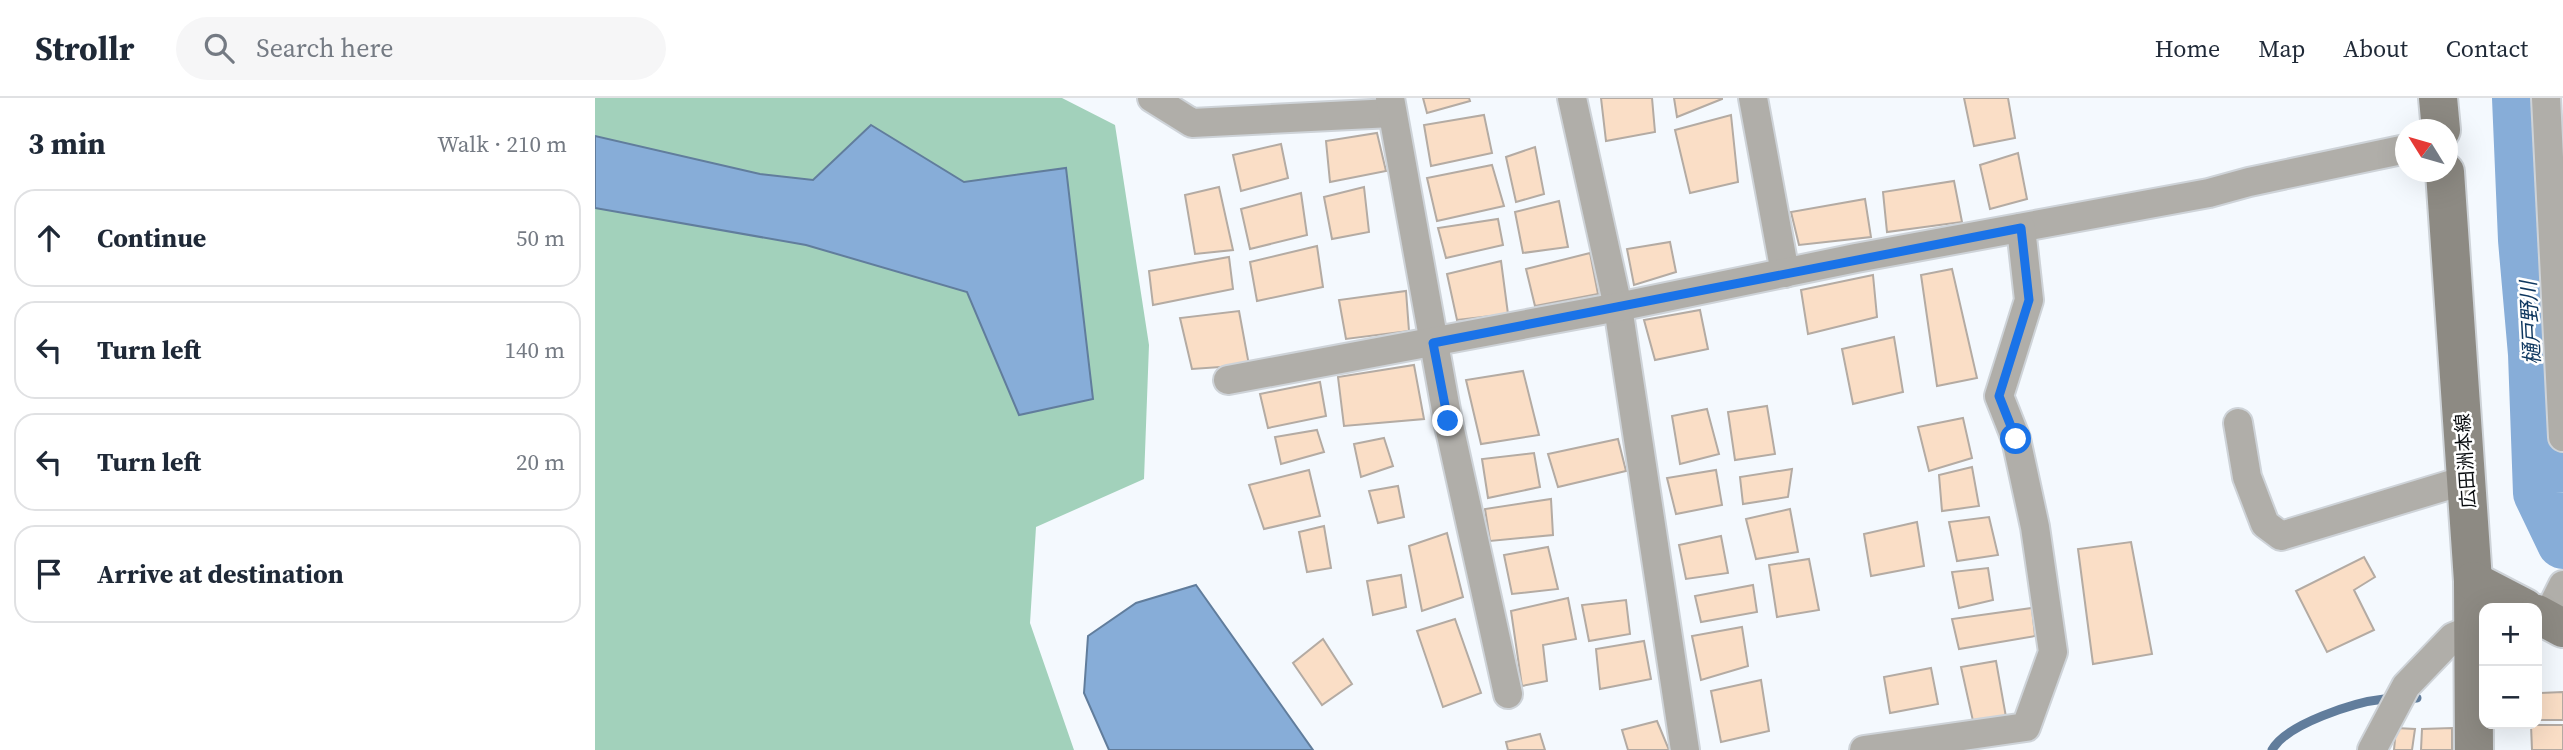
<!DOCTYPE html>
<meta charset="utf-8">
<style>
:root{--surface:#fff;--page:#f6f6f7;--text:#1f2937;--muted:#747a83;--line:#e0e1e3}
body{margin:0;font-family:"Source Serif 4","Noto Sans JP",serif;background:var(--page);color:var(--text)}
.controls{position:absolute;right:21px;bottom:21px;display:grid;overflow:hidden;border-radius:14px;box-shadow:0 7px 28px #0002}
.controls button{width:63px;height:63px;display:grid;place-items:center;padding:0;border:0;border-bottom:2px solid var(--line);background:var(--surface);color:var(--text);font:35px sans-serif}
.compass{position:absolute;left:1800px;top:21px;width:63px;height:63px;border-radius:50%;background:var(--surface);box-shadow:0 7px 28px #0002;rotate:307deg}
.stop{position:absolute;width:21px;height:21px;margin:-16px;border:5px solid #1a73e8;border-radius:50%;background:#fff}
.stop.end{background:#1a73e8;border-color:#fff;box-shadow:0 2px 7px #0008}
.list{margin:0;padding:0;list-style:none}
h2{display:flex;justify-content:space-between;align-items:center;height:91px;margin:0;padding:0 28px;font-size:30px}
h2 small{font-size:23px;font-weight:400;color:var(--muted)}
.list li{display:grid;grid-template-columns:46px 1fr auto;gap:21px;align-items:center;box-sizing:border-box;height:98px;margin:0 14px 14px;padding:0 14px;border:2px solid var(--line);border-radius:21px}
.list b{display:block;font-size:26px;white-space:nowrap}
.list em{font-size:23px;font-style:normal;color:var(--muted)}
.icon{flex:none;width:38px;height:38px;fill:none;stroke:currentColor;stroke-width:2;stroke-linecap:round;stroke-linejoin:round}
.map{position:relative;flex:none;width:1968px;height:652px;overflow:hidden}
header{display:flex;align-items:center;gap:42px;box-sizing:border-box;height:98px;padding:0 35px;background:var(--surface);border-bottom:2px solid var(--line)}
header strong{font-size:33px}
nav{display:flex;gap:38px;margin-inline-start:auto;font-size:24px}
.search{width:490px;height:63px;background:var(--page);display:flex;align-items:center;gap:18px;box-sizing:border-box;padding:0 24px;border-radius:38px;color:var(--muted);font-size:26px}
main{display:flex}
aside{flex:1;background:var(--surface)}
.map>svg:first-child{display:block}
.green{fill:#a2d1bb}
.water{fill:#87add8;stroke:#617d9c;stroke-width:2}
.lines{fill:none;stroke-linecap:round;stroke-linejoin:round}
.stream{stroke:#617d9c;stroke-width:9}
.river{stroke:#87add8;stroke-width:52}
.building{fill:#fadec6;stroke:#b4aba3;stroke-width:2}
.minor-casing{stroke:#ced3d8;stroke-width:32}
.secondary-casing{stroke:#ced3d8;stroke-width:42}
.minor{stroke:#b0aea9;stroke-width:28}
.secondary{stroke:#8d8a83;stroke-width:38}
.route{stroke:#1a73e8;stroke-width:9}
.labels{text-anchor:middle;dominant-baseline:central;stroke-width:5;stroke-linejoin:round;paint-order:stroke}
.street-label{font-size:19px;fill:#090c0f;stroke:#fff}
.water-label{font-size:21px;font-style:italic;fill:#0e375f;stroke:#fff}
</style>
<header>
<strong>Strollr</strong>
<div class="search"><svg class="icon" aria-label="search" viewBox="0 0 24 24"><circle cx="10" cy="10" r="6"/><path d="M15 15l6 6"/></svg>Search here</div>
<nav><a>Home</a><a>Map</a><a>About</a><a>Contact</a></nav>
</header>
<main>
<aside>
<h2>3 min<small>Walk · 210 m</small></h2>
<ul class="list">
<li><svg class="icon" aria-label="ahead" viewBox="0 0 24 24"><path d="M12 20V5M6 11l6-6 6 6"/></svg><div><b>Continue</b></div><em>50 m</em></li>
<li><svg class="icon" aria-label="left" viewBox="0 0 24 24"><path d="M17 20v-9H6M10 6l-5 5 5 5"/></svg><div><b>Turn left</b></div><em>140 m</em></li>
<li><svg class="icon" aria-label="left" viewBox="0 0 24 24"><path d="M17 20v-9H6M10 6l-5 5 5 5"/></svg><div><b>Turn left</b></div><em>20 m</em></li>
<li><svg class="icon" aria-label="arrive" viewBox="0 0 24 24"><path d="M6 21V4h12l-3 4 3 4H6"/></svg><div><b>Arrive at destination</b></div></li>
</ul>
</aside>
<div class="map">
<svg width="1968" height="652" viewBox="0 0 1968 652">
<rect width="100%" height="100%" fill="#f4f9fe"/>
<!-- green -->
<polygon class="green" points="0,0 467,0 520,27 554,247 549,381 441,429 435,525 479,652 0,652"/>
<!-- water -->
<g class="water">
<polygon points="276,27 369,84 471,70 498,301 424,317 372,194 211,147 0,110 0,38 165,76 218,82"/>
<polygon points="601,487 718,652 514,652 489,595 493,538 541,505"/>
</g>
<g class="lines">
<!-- stream -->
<path class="stream" d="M1677,652C1691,626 1760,604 1789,601C1799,600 1811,601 1822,600"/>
<!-- river -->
<polyline class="river" points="1923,0 1929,142 1939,256 1944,395 1968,445"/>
</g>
<!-- building -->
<g class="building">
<polygon points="828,0 874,0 875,3 832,15"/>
<polygon points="1006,0 1057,0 1060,34 1011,43"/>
<polygon points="1079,0 1127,0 1127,1 1082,19"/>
<polygon points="1369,0 1413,0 1420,40 1379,48"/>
<polygon points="889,17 897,55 836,68 829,27"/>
<polygon points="1136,17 1143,84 1095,95 1080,32"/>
<polygon points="782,35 791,73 735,84 731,43"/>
<polygon points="686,46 693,80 646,93 638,57"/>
<polygon points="940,49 949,96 921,104 911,59"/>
<polygon points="1423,55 1432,101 1395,111 1385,67"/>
<polygon points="897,67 909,108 842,123 832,80"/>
<polygon points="1359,83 1367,124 1292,134 1288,94"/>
<polygon points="624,89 638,152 600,156 590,97"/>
<polygon points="769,89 774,134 737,141 729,99"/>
<polygon points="706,95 712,137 655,151 646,111"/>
<polygon points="1270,101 1276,139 1204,147 1196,114"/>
<polygon points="964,103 973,149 928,155 920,114"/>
<polygon points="903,121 908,147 851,160 843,130"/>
<polygon points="1075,144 1081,174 1039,187 1032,151"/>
<polygon points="722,148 728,189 662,203 655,164"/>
<polygon points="995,155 1003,196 940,208 931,171"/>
<polygon points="634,159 638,191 558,207 554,173"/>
<polygon points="906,163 913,216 862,222 852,176"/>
<polygon points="1357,171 1382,280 1342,288 1326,177"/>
<polygon points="1278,177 1282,219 1213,236 1206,192"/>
<polygon points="811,193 814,233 751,241 744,202"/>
<polygon points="1105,212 1113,251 1060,262 1049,222"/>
<polygon points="644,213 654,267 597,271 585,220"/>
<polygon points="1299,239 1308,294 1258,306 1247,251"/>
<polygon points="819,267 829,321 749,328 743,279"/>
<polygon points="928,273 944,337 886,346 871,282"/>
<polygon points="725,284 731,318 673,330 665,296"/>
<polygon points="1172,308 1180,356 1140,362 1133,314"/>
<polygon points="1112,311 1124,356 1085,366 1077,318"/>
<polygon points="1368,320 1377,360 1334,373 1323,329"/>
<polygon points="722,332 729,354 686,366 680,339"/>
<polygon points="789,340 798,368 766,379 759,346"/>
<polygon points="1023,341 1031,373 963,389 953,356"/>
<polygon points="939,355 945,389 893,400 887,361"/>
<polygon points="1377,369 1384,408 1347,413 1344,377"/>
<polygon points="1197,371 1193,399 1148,406 1145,379"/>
<polygon points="714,372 725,418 669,431 654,387"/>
<polygon points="1121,372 1127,407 1081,416 1072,380"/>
<polygon points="803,388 809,419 783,425 774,393"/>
<polygon points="956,401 958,437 895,443 890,411"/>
<polygon points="1195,411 1203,454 1161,461 1151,421"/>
<polygon points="1394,419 1403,457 1362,463 1354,424"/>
<polygon points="1322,424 1329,468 1276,478 1269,436"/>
<polygon points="729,428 736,470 712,474 704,434"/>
<polygon points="852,435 868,499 827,513 814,448"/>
<polygon points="1126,438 1133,475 1091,481 1084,447"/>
<polygon points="1536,444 1557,556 1498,566 1483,451"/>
<polygon points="953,449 963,491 917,496 909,457"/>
<polygon points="1769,459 1780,479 1759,492 1779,532 1732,554 1701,493"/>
<polygon points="1214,461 1224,512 1182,519 1174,467"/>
<polygon points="1393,470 1398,502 1364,510 1357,474"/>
<polygon points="806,477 811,509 778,517 772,483"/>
<polygon points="1158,487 1162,514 1106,524 1100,498"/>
<polygon points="973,500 981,541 948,547 952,583 927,588 916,513"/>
<polygon points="1031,502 1035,536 994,543 987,507"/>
<polygon points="1437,510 1440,538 1364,551 1357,521"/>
<polygon points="860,521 886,595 848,609 822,533"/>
<polygon points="1147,529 1153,568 1106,582 1097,538"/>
<polygon points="728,541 757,586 727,607 698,565"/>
<polygon points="1049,543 1056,581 1005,591 1001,551"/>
<polygon points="1401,563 1411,619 1378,623 1366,569"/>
<polygon points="1336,570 1343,606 1295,615 1289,579"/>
<polygon points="1166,582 1174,633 1126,644 1116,593"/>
<polygon points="1968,594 1968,622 1943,622 1942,595"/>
<polygon points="1062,623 1074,652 1033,652 1027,632"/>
<polygon points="1936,627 1968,627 1968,652 1937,652"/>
<polygon points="1801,630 1820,631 1817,652 1799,652"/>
<polygon points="1857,630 1857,652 1826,652 1827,631"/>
<polygon points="945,636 950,652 913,652 911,644"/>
</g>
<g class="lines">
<defs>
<g id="minor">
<polyline points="557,0 597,25 797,15"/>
<polyline points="795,0 853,323 913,596"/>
<polyline points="977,0 1023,209 1090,652"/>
<polyline points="1158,0 1190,175"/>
<polyline points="1951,0 1968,339"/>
<polyline points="633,282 1023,209 1261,160 1614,95 1654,84 1811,51"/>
<polyline points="1643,325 1652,379 1670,426 1686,438 1871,382"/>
<polyline points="1951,521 1968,487"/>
<polyline points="1269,652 1431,629 1458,554 1440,429 1421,341 1404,298 1434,202 1426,130"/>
<polyline points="1777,652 1811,588 1858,539 1880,530"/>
</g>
<g id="secondary">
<polyline points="1843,0 1846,32"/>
<polyline points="1850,74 1878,483 1879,652"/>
<polyline points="1878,483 1930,510"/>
<polyline points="1942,516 1968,530"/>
</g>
</defs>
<!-- minor casing -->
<use href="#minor" class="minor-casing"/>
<!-- secondary casing -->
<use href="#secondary" class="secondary-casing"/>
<!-- minor -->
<use href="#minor" class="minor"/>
<!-- secondary -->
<use href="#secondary" class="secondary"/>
</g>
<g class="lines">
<!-- route -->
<polyline class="route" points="853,323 838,245 1426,130 1434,202 1404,298 1421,341"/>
</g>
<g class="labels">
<!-- street labels -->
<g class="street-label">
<text transform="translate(1870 363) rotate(-94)">広田洲本線</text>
</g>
<!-- water labels -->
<g class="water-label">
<text transform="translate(1935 225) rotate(-93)">樋戸野川</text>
</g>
</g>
</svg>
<div class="controls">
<button>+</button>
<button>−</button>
</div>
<svg class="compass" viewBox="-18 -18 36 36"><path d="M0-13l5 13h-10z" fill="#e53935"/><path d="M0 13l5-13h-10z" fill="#747a83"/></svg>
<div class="stop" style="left:1421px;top:341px"></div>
<div class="stop end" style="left:853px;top:323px"></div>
</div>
</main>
